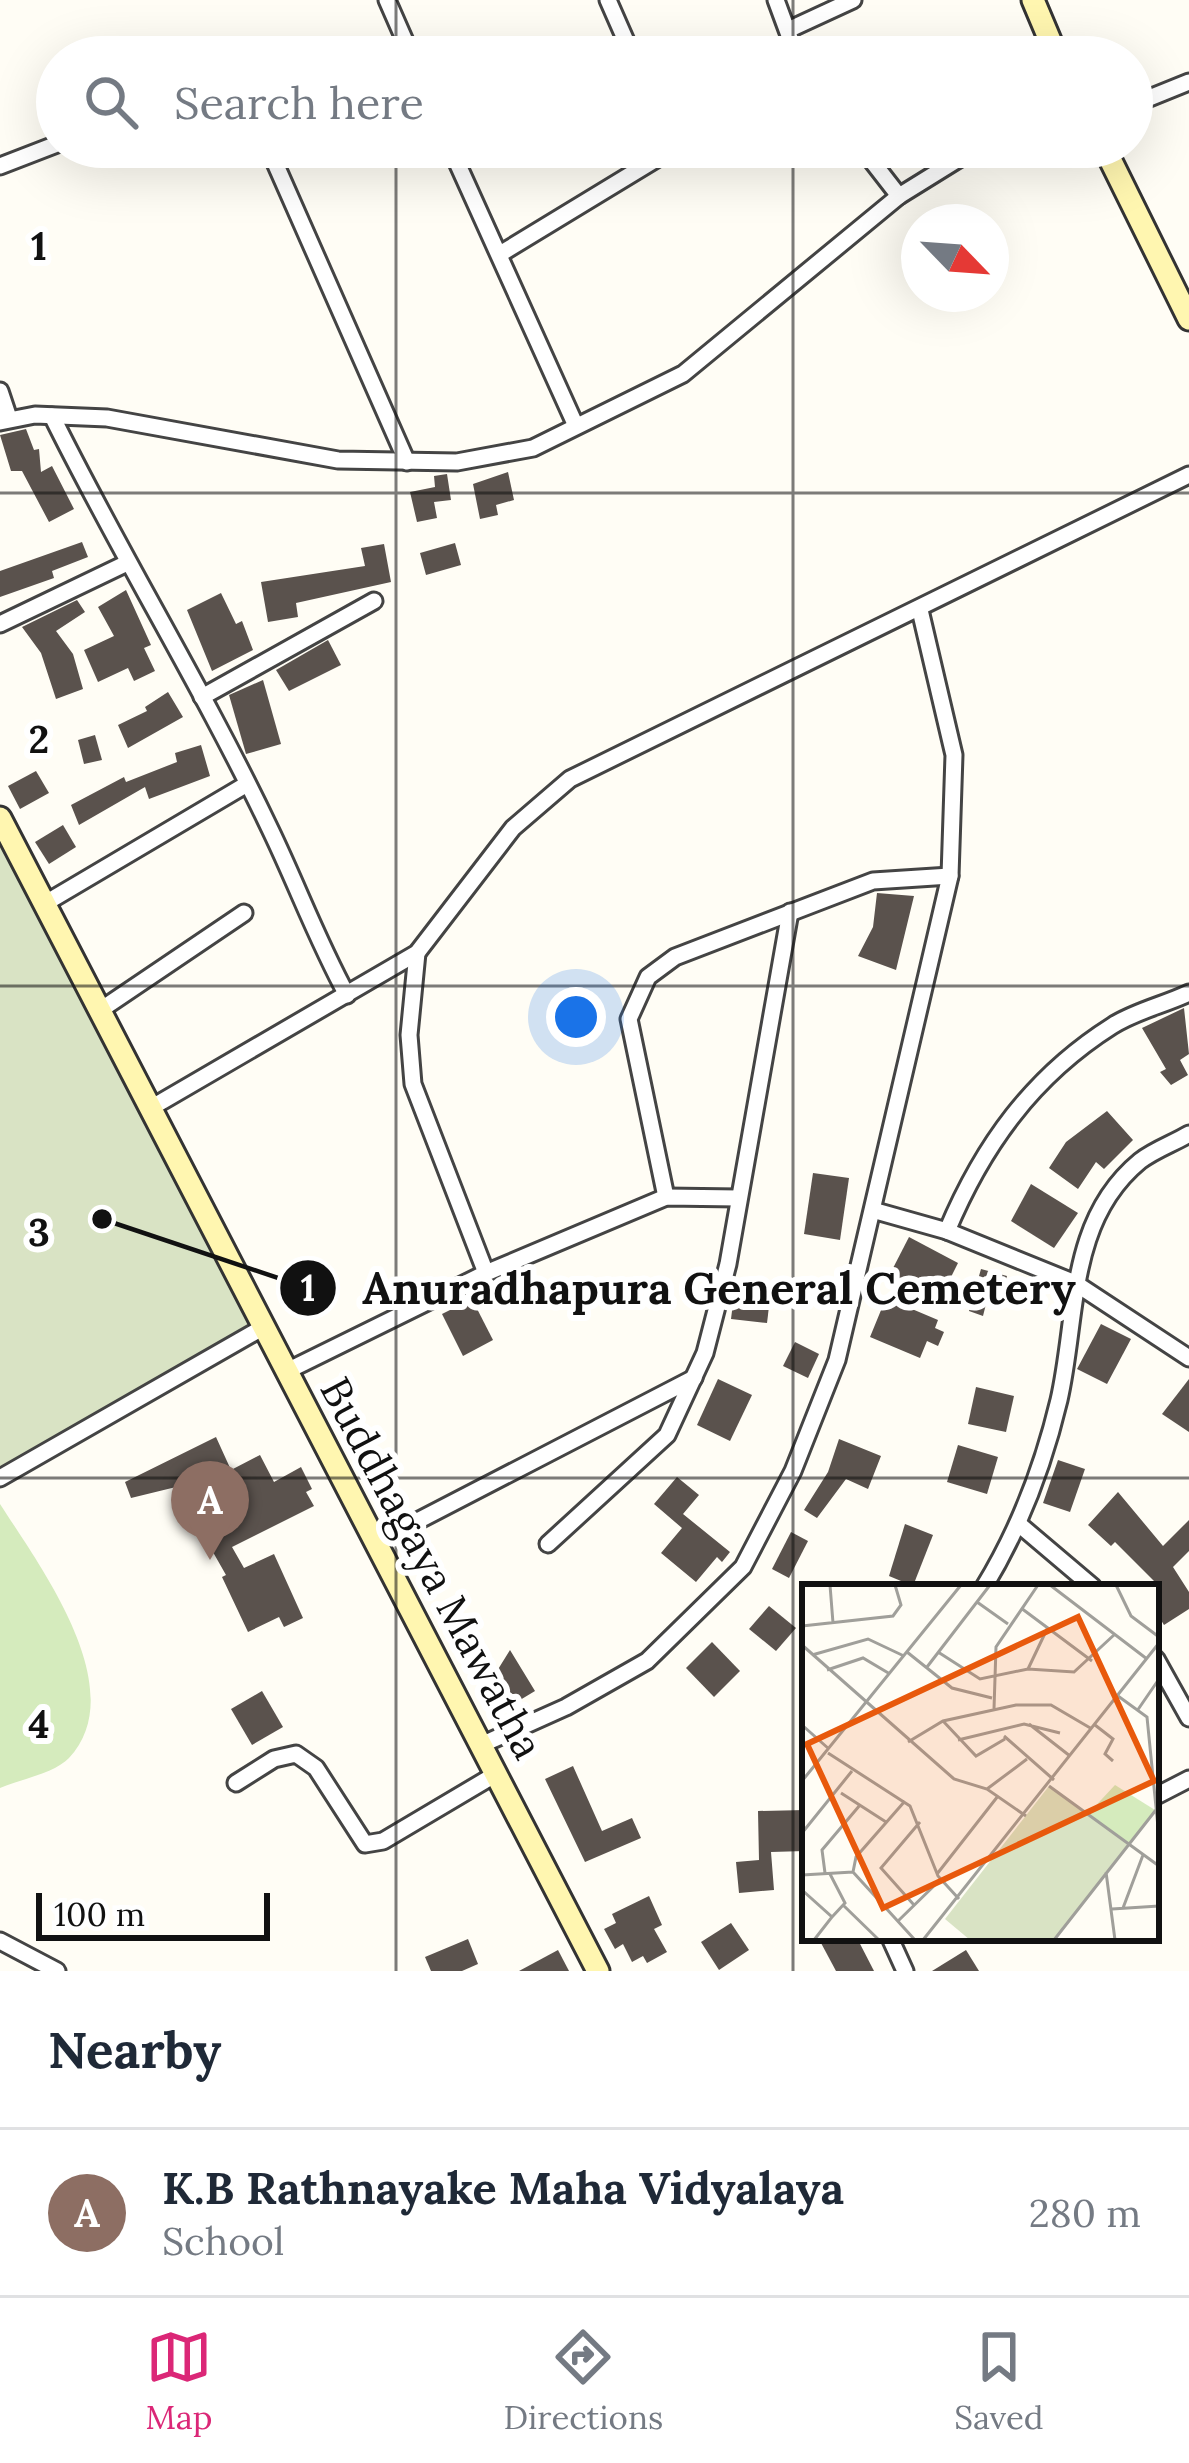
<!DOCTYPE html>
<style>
:root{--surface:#fff;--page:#f2f2f3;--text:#1f2937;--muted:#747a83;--line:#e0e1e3;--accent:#db2777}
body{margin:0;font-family:Lora,serif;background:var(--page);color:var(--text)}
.compass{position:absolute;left:901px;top:204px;width:108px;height:108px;border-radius:50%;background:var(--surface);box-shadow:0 12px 48px #0002;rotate:115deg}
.scale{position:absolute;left:36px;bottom:30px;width:234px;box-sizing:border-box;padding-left:12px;border:6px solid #111;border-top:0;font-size:33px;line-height:42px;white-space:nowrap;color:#111;-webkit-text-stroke:9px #fff;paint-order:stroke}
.you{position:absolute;left:576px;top:1017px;width:42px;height:42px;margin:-30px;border:9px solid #fff;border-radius:50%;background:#1a73e8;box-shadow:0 0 0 18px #1a73e833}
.badge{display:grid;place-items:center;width:78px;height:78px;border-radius:50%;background:var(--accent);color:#fff;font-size:39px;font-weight:700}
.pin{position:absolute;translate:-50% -99px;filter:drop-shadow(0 3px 6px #0008)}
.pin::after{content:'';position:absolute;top:63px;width:42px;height:36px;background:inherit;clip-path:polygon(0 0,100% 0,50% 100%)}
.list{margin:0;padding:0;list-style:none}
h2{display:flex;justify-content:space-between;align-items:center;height:156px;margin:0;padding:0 48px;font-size:51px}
h2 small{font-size:39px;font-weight:400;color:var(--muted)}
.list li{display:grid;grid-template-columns:78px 1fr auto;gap:36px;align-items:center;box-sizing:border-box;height:168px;padding:0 48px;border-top:3px solid var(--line)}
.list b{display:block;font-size:45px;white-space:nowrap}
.list p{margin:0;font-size:39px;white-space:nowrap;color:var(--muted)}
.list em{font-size:39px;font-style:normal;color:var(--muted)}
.icon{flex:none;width:66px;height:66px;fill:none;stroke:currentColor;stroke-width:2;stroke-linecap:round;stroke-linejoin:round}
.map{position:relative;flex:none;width:1189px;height:1971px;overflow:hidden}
.search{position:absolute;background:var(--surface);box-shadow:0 12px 48px #0002;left:36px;right:36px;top:36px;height:132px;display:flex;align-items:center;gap:30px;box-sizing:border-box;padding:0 42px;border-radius:66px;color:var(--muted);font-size:45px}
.sheet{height:324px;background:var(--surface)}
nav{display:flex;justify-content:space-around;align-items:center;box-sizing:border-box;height:168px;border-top:3px solid var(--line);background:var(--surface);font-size:33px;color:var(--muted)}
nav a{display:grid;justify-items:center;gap:6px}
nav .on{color:var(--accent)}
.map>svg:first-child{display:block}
.green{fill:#d5ebbd}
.cemetery{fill:#d9e3c4}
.building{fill:#5a524d}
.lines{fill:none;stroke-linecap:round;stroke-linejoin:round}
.street-casing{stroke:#444;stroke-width:21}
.secondary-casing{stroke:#333;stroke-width:27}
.street{stroke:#fff;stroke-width:15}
.secondary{stroke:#fff6b0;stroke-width:21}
.grid{fill:none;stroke:#111;stroke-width:3;stroke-opacity:0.55}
.labels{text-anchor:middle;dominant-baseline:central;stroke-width:12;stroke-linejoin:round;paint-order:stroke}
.street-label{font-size:42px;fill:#111;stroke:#fff}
.inset-road{fill:none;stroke:#a09f9a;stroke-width:3}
.view{fill:#e8590c;fill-opacity:0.15;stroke:#e8590c;stroke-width:6}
.inset-edge{fill:none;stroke:#111;stroke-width:6}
.grid-label{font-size:39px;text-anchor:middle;font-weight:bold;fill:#111;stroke:#fff;stroke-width:12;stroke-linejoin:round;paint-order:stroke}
.leader{fill:none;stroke:#111;stroke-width:4.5}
.callout-dot{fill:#111;stroke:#fff;stroke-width:4.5}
.mark-label{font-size:36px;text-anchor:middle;font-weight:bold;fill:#fff}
.callout-label{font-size:45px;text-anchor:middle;font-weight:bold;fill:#111;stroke:#fff;stroke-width:12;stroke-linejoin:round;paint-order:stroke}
</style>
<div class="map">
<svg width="1189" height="1971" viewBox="0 0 1189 1971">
<rect width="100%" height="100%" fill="#fffdf5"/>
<!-- green -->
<path class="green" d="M0,1504C39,1565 133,1689 69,1758C55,1773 19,1780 0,1788Z"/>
<!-- cemetery -->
<polygon class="cemetery" points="0,823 262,1328 0,1478"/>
<!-- building -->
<g class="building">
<polygon points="26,429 34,450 39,449 41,472 52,466 74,509 49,522 22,471 11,471 0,435"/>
<polygon points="508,472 514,500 496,505 498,515 480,519 473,484"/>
<polygon points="447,474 451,500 434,502 437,518 417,522 410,492 435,487 434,476"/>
<polygon points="82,542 88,557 52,571 54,578 0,597 0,571"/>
<polygon points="455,543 461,565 426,575 420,553"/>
<polygon points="384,544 391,582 296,603 298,617 268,622 261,582 365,566 361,548"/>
<polygon points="126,590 151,645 144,648 155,671 134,681 128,668 98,682 84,650 114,636 98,607"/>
<polygon points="221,593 236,624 242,621 253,650 212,671 187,610"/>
<polygon points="77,600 85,612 56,631 73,654 83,689 56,699 41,653 22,627"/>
<polygon points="328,640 341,665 289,691 276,670"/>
<polygon points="263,680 281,744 246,754 229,695"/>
<polygon points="168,692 183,717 128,748 118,725 147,711 145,707"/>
<polygon points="95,735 102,760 84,764 78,740"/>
<polygon points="201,745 210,776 149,799 145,787 79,825 71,805 124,777 126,782 177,762 175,753"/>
<polygon points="36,771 49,793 20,809 8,786"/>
<polygon points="63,825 76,847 49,864 35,842"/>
<polygon points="877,893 914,896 896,970 858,956 873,927"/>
<polygon points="1184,1008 1189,1054 1180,1060 1188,1075 1171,1085 1160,1072 1166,1069 1142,1028"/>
<polygon points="1107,1111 1133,1140 1104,1169 1096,1162 1078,1189 1049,1168 1066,1142"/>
<polygon points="813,1173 849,1178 840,1240 804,1234"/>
<polygon points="1031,1184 1078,1213 1054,1248 1011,1221"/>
<polygon points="909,1237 958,1263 940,1299 890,1274"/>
<polygon points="981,1269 1007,1276 999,1303 987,1300 983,1316 969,1311"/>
<polygon points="735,1286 771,1290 767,1323 731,1319"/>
<polygon points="886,1298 938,1320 935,1328 944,1332 938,1346 927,1341 920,1358 870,1337"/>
<polygon points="472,1299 493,1340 463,1356 442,1314"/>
<polygon points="1101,1324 1131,1339 1107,1384 1077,1369"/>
<polygon points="795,1342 819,1354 808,1378 783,1366"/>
<polygon points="718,1379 752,1395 730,1441 697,1425"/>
<polygon points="1189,1379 1189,1432 1162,1414"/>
<polygon points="976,1387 1014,1396 1006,1432 968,1424"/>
<polygon points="216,1437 231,1470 260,1455 274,1482 301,1467 312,1489 306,1492 314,1506 232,1547 244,1568 274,1554 303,1618 284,1627 279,1617 248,1632 222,1577 226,1575 176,1487 131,1498 125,1482"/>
<polygon points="839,1439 881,1456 868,1489 846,1479 817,1518 804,1510 828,1472"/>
<polygon points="958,1445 998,1457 987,1494 947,1482"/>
<polygon points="1058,1460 1085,1469 1070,1512 1043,1503"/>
<polygon points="677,1477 699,1495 683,1514 730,1552 722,1562 717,1557 696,1582 661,1553 682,1528 654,1504"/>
<polygon points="1118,1492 1163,1546 1189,1520 1189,1551 1173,1567 1189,1592 1189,1609 1164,1625 1156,1612 1156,1583 1115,1542 1111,1546 1088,1525"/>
<polygon points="905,1524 933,1535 913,1586 889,1576"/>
<polygon points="791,1532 808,1541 789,1578 772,1569"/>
<polygon points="769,1606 796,1628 776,1651 749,1629"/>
<polygon points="712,1642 740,1671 714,1697 686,1668"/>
<polygon points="510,1650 535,1691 505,1709 486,1710 501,1694 492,1679"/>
<polygon points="262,1691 283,1727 252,1745 231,1709"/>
<polygon points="573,1766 602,1831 632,1818 641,1838 585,1862 545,1779"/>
<polygon points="805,1810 805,1851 771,1852 774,1890 739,1893 736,1862 759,1860 758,1811"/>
<polygon points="649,1896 662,1925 654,1929 667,1952 647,1963 643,1956 632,1962 623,1944 615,1949 604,1929 616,1923 612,1914"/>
<polygon points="731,1923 749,1950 719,1970 701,1942"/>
<polygon points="832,1938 857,1938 874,1971 836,1971 821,1943"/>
<polygon points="468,1939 478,1964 462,1971 431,1971 425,1957"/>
<polygon points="558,1950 569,1971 519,1971"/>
<polygon points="966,1950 979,1971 932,1971"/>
</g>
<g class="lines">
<defs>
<g id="street">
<polyline points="387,0 412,57"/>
<polyline points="608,0 633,57"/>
<polyline points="776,0 797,57"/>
<polyline points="788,30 853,0"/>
<polyline points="1132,105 1189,82"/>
<polyline points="268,147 407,462"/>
<polyline points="450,147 576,426"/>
<polyline points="861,147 899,196"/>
<polyline points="0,166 57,144"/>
<polyline points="500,254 676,147"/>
<polyline points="0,391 9,418"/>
<path d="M52,416C121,556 203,688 270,829C297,885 317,940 347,995"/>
<polyline points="0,422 35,415 107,418 338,460 457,462 533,448 683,374 899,196 978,147"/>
<polyline points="0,624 125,564"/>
<polyline points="202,697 374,601"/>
<polyline points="44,904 247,784"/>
<polyline points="417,953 409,1035 413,1084 486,1273"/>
<polyline points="99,1011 244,913"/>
<polyline points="149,1109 417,953 513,828 570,779 1189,475"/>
<polyline points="666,1197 629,1019 648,977 675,957 873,881 950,876"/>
<polyline points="876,1211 947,1231 1075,1283 1189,1358"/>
<path d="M947,1231C983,1145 1033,1076 1112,1026C1135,1011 1164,1005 1189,993"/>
<polyline points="285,1372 486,1273 666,1197 738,1198"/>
<polyline points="0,1478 262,1328"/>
<polyline points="1021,1526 1093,1587"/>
<polyline points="375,1543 694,1378"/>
<polyline points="548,1544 667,1435 705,1353 728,1264 790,912"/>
<path d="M984,1587C1020,1528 1043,1467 1059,1400C1078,1317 1067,1221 1140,1161C1154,1150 1174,1143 1189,1134"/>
<polyline points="1156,1659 1189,1718"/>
<polyline points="481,1745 566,1707 647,1661 743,1567 793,1471 837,1360 950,876 954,755 920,610"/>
<polyline points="236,1783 274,1759 296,1754 316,1768 365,1844 383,1841 496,1774"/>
<polyline points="1156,1796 1189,1779"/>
<polyline points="890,1938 905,1971"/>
<polyline points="0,1941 57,1971"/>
</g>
<g id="secondary">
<polyline points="1033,0 1057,57"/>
<polyline points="1104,147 1189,319"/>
<polyline points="0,818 598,1971"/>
</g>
</defs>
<!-- street casing -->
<use href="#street" class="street-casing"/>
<!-- secondary casing -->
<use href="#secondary" class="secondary-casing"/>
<!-- street -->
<use href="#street" class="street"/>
<!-- secondary -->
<use href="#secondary" class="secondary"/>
</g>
<!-- grid -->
<path class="grid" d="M396,0V57M793,0V57M396,147V1971M793,147V1971M0,493H1189M0,986H1189M0,1478H1189"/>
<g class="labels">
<!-- street labels -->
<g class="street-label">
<text transform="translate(432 1568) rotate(62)">Buddhagaya Mawatha</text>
</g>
</g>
<!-- overview -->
<g transform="translate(802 1584)">
<rect width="357" height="357" fill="#fffdf5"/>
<path d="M313,201L353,226L326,260L286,230Z" fill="#d5ebbd"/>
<path d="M247,202L326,260L252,356H168L143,335Z" fill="#d9e3c4"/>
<path class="inset-road" d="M28,1L31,39M248,1L345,75M314,1L329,32L357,53M175,18L206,40M219,24L290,77M0,42L91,32L99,21L93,1M0,61L152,195L185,205L224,232M105,68L150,104L190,114M136,68L178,95L226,85L272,88L313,50M10,71L66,55L102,72M125,83L188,1M226,85L246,43M25,86L61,74L88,90M316,112L345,133L357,253M192,125L194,63L236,1M335,127L357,95M141,137L174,172L203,155M227,140L268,172M0,141L27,165M293,141L311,155L303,170L311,177M202,152L252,196M156,156L222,140L258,149M106,158L141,137L214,121H249L290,145M26,169L108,222L136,292L157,315M0,197L159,1M247,202L357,282M185,205L225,175M39,209L84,238M103,217L54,273L51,288L113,356M0,249L50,187M304,288L313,356M23,289L20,266L58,221M28,290L43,319L30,333M135,290L196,212M0,291L51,288M0,306L30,333L12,356M41,321L77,356M112,321L79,284L118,238M321,324L341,271M310,325L357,322M95,338L138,296M121,356L357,59M252,356L357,222"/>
<path class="view" d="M276,33L352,197L81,324L5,160Z"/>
<rect width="357" height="357" class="inset-edge"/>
</g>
<g class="grid-label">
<text x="39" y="260">1</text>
<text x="39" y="753">2</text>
<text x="39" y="1246">3</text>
<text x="39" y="1738">4</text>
</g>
<!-- callouts -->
<path class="leader" d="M102 1219L308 1288"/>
<g class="callout-dot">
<circle cx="102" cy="1219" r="12"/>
<circle cx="308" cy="1288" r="30"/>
</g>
<g class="mark-label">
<text x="308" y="1301">1</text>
</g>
<g class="callout-label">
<text x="719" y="1304">Anuradhapura General Cemetery</text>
</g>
</svg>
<svg class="compass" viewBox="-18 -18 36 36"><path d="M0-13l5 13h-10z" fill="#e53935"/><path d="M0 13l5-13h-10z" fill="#747a83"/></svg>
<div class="scale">100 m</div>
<div class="you"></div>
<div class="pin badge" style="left:210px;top:1560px;background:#8d6e63">A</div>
<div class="search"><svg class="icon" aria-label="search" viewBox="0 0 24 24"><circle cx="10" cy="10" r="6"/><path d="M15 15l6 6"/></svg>Search here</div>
</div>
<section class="sheet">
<h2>Nearby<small></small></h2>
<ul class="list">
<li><span class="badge" style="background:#8d6e63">A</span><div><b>K.B Rathnayake Maha Vidyalaya</b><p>School</p></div><em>280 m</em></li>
</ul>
</section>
<nav>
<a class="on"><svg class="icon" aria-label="map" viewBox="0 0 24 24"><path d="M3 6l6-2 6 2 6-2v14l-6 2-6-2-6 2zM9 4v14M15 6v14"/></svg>Map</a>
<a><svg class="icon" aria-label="directions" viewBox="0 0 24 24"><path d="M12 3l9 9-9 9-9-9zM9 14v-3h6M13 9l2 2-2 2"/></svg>Directions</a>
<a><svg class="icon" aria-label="saved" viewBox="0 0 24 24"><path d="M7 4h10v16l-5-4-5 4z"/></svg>Saved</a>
</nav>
